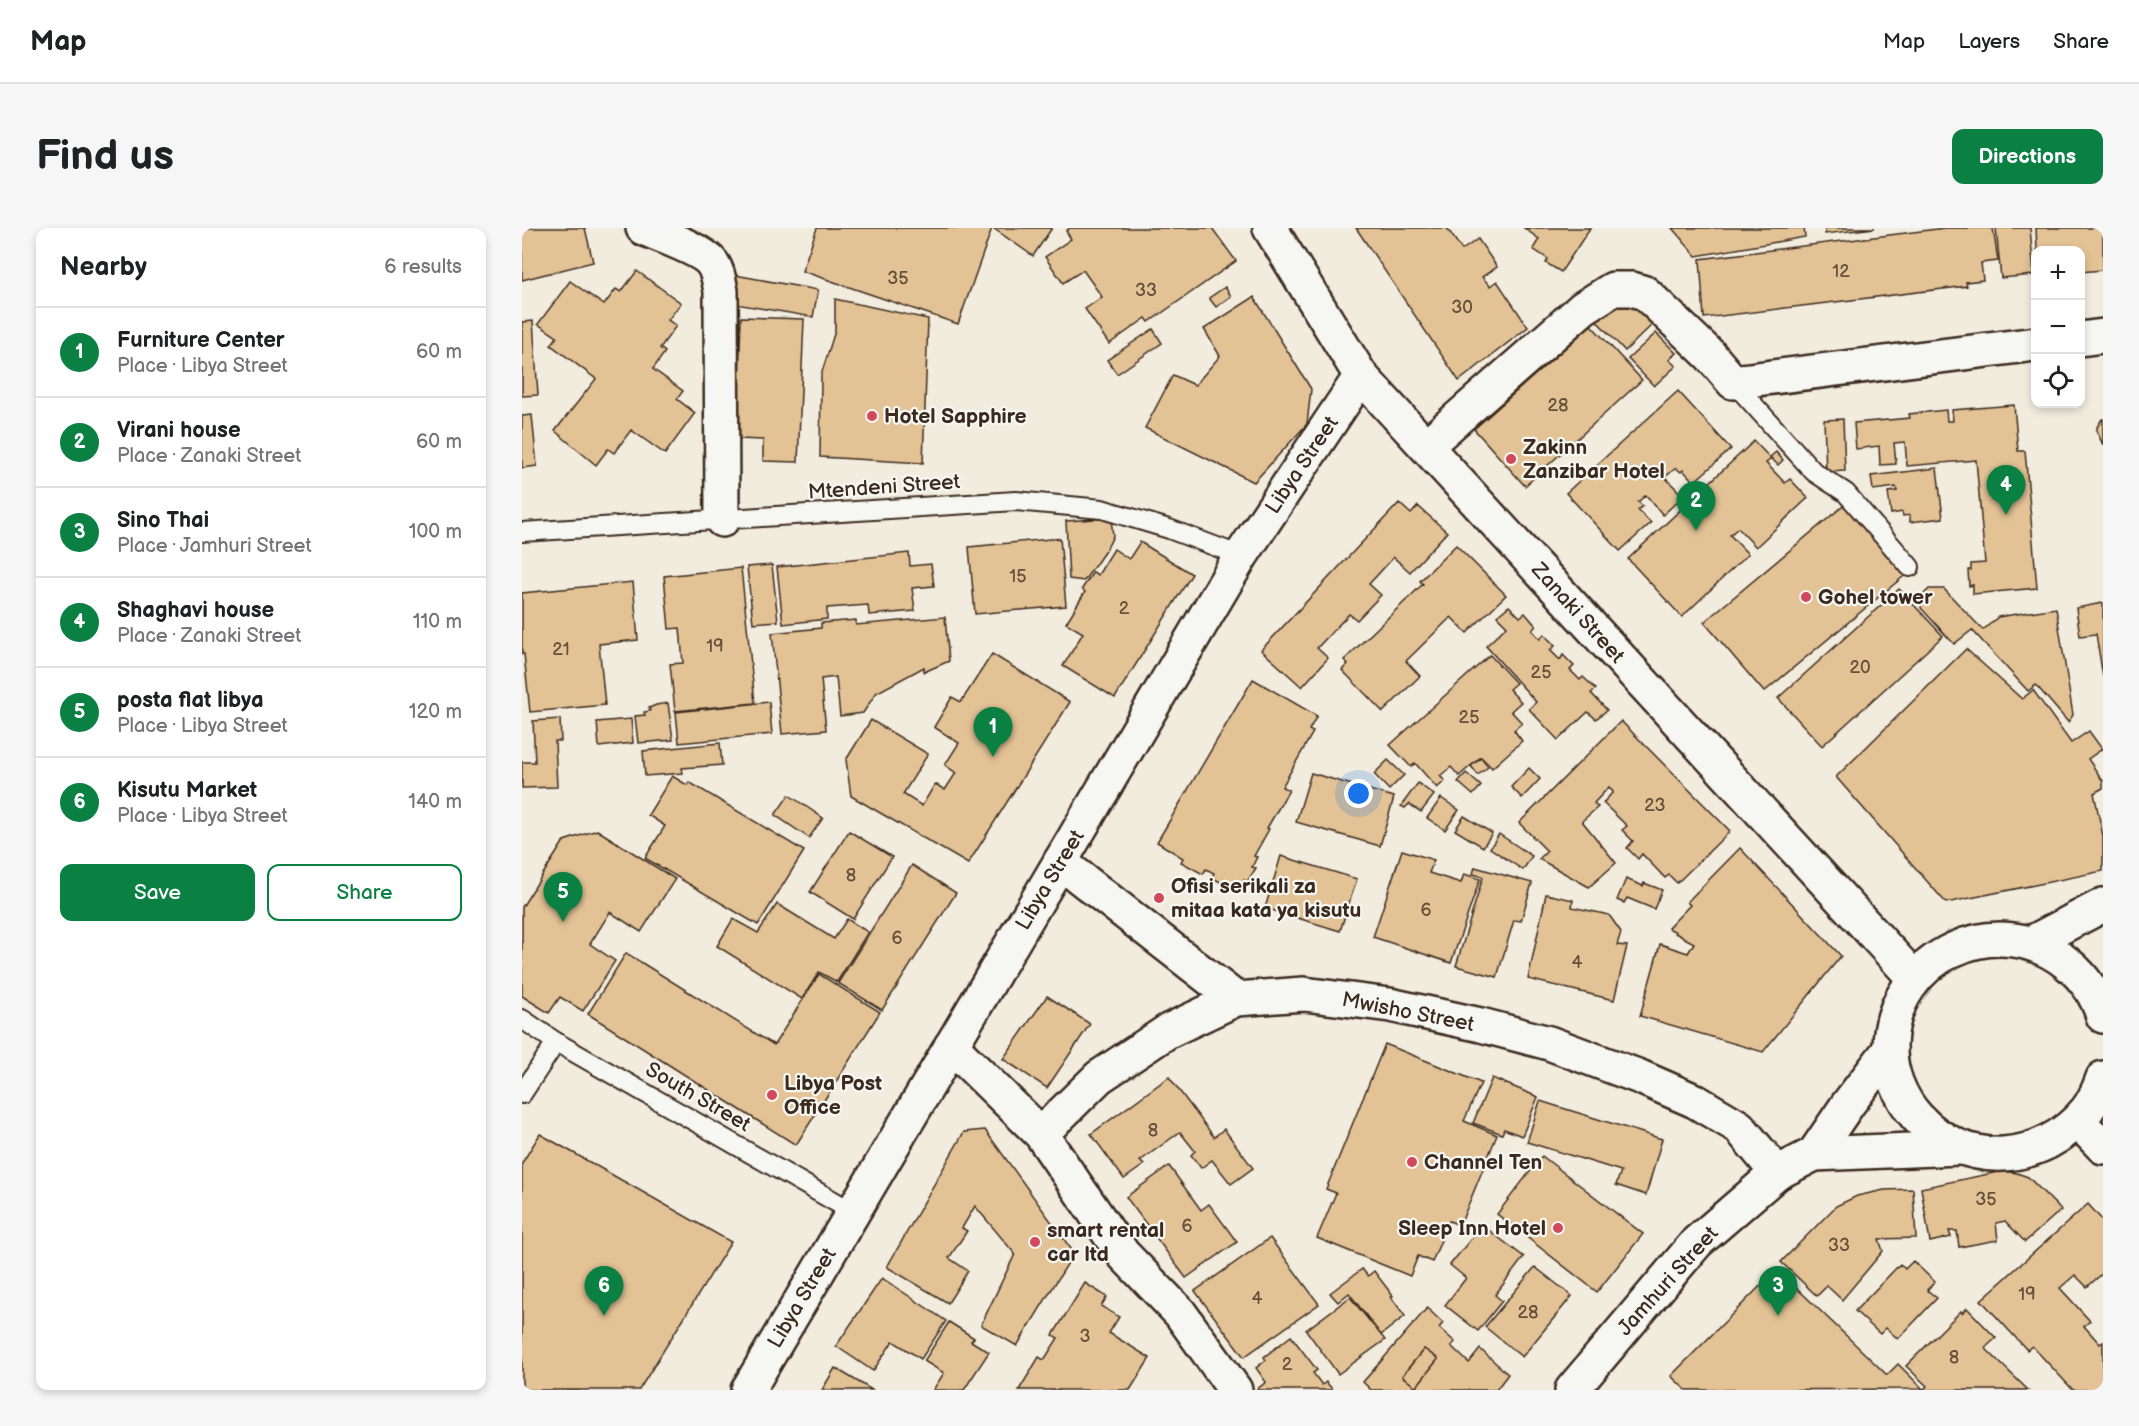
<!DOCTYPE html>
<meta charset="utf-8">
<style>
:root{--surface:#fff;--page:#f6f6f6;--text:#202124;--muted:#757577;--line:#e0e0e0;--accent:#0b8043}
body{margin:0;font-family:"Balsamiq Sans",sans-serif;background:var(--page);color:var(--text)}
.controls{position:absolute;right:18px;top:18px;display:grid;overflow:hidden;border-radius:12px;box-shadow:0 3px 9px #0003}
.controls button{width:54px;height:54px;display:grid;place-items:center;padding:0;border:0;border-bottom:2px solid var(--line);background:var(--surface);color:var(--text);font:30px sans-serif}
.you{position:absolute;left:837px;top:566px;width:21px;height:21px;margin:-15px;border:4px solid #fff;border-radius:50%;background:#1a73e8;box-shadow:0 0 0 9px #1a73e833}
.badge{display:grid;place-items:center;width:39px;height:39px;border-radius:50%;background:var(--accent);color:#fff;font-size:20px;font-weight:700}
.pin{position:absolute;translate:-50% -50px;filter:drop-shadow(0 2px 3px #0008)}
.pin::after{content:'';position:absolute;top:32px;width:21px;height:18px;background:inherit;clip-path:polygon(0 0,100% 0,50% 100%)}
.list{margin:0;padding:0;list-style:none}
h2{display:flex;justify-content:space-between;align-items:center;height:78px;margin:0;padding:0 24px;font-size:26px}
h2 small{font-size:20px;font-weight:400;color:var(--muted)}
.list li{display:grid;grid-template-columns:39px 1fr auto;gap:18px;align-items:center;box-sizing:border-box;height:90px;padding:0 24px;border-top:2px solid var(--line)}
.list b{display:block;font-size:22px;white-space:nowrap}
.list p{margin:0;font-size:20px;white-space:nowrap;color:var(--muted)}
.list em{font-size:20px;font-style:normal;color:var(--muted)}
.actions{display:flex;gap:12px;padding:18px 24px}
.actions a{flex:1;padding:14px 0;border:2px solid var(--accent);border-radius:12px;text-align:center;font-size:21px;color:var(--accent)}
.actions .main{background:var(--accent);color:#fff}
.icon{flex:none;width:33px;height:33px;fill:none;stroke:currentColor;stroke-width:2;stroke-linecap:round;stroke-linejoin:round}
.map{position:relative;flex:none;width:1581px;height:1162px;overflow:hidden;border-radius:12px}
header{display:flex;align-items:center;gap:36px;box-sizing:border-box;height:84px;padding:0 30px;background:var(--surface);border-bottom:2px solid var(--line)}
header strong{font-size:28px}
nav{display:flex;gap:33px;margin-inline-start:auto;font-size:21px}
.intro{display:flex;align-items:center;justify-content:space-between;box-sizing:border-box;height:144px;padding:0 36px}
h1{margin:0;font-size:42px}
.button{padding:15px 27px;border-radius:12px;background:var(--accent);color:#fff;font-size:21px;font-weight:700}
main{display:flex;gap:36px;padding:0 36px}
aside{flex:1;background:var(--surface);border-radius:12px;box-shadow:0 3px 9px #0003}
.map>svg:first-child{display:block}
.building{fill:#e3c295;stroke:#3b2a1e;stroke-width:1.5;fill-rule:evenodd}
.lines{fill:none;stroke-linecap:round;stroke-linejoin:round}
.service-casing{stroke:#3b2a1e;stroke-width:22}
.minor-casing{stroke:#3b2a1e;stroke-width:38}
.tertiary-casing{stroke:#3b2a1e;stroke-width:38}
.service{stroke:#f6f6f2;stroke-width:18}
.minor{stroke:#f6f6f2;stroke-width:33}
.tertiary{stroke:#f6f6f2;stroke-width:33}
.poi-dot{fill:#d1495b;stroke:#f6f6f2;stroke-width:2}
.labels{text-anchor:middle;dominant-baseline:central;stroke-width:4.5;stroke-linejoin:round;paint-order:stroke}
.number-label{font-size:18px;fill:#65503c}
.poi-label{font-size:21px;font-weight:bold;fill:#3b2a1e;stroke:#f6f6f2;text-anchor:start}
.street-label{font-size:21px;fill:#3b2a1e;stroke:#f6f6f2}
</style>
<header>
<strong>Map</strong>
<nav><a>Map</a><a>Layers</a><a>Share</a></nav>
</header>
<div class="intro"><h1>Find us</h1><a class="button">Directions</a></div>
<main>
<aside>
<h2>Nearby<small>6 results</small></h2>
<ul class="list">
<li><span class="badge">1</span><div><b>Furniture Center</b><p>Place · Libya Street</p></div><em>60 m</em></li>
<li><span class="badge">2</span><div><b>Virani house</b><p>Place · Zanaki Street</p></div><em>60 m</em></li>
<li><span class="badge">3</span><div><b>Sino Thai</b><p>Place · Jamhuri Street</p></div><em>100 m</em></li>
<li><span class="badge">4</span><div><b>Shaghavi house</b><p>Place · Zanaki Street</p></div><em>110 m</em></li>
<li><span class="badge">5</span><div><b>posta flat libya</b><p>Place · Libya Street</p></div><em>120 m</em></li>
<li><span class="badge">6</span><div><b>Kisutu Market</b><p>Place · Libya Street</p></div><em>140 m</em></li>
</ul>
<div class="actions"><a class="main">Save</a><a>Share</a></div>
</aside>
<div class="map">
<svg width="1581" height="1162" viewBox="0 0 1581 1162">
<rect width="100%" height="100%" fill="#f2ecdf"/>
<filter id="ink" filterUnits="userSpaceOnUse"><feTurbulence type="fractalNoise" baseFrequency=".0167" numOctaves="2"/><feDisplacementMap in="SourceGraphic" scale="12" xChannelSelector="R" yChannelSelector="G"/><feConvolveMatrix kernelMatrix="1 2 1 2 8 2 1 2 1" color-interpolation-filters="sRGB"/></filter>
<g filter="url(#ink)">
<!-- building -->
<g class="building">
<polygon points="0,0 63,0 71,34 0,52"/>
<polygon points="295,0 470,0 436,96 280,43"/>
<polygon points="471,0 530,0 511,28"/>
<polygon points="548,0 690,0 714,33 627,94 624,90 587,116 563,81 580,69 561,42 541,55 523,29 549,11 544,3"/>
<polygon points="834,0 925,0 940,22 956,11 975,39 960,49 968,58 975,53 1006,99 937,153"/>
<polygon points="1002,0 1068,0 1039,44 1024,35 1026,31 1011,21 1017,11"/>
<polygon points="1150,0 1282,0 1283,9 1174,28"/>
<polygon points="1303,0 1353,0 1303,6"/>
<polygon points="1423,0 1471,0 1476,33 1459,35 1461,52 1444,54 1445,58 1182,90 1178,31"/>
<polygon points="1474,0 1508,0 1512,47 1479,50"/>
<polygon points="1514,0 1581,0 1581,42 1558,44 1558,22 1515,22"/>
<polygon points="115,43 159,75 146,92 154,98 138,120 143,124 131,141 161,163 155,171 173,185 143,226 109,202 92,225 86,221 74,237 33,203 74,151 29,117 35,109 16,96 48,53 82,77 94,61 99,64"/>
<polygon points="213,47 296,62 291,89 208,75"/>
<polygon points="703,59 709,68 694,79 687,70"/>
<polygon points="1105,67 1132,95 1103,123 1072,90 1083,79 1088,84"/>
<polygon points="732,69 789,161 785,196 732,254 623,200 651,147 673,157 698,128 682,101"/>
<polygon points="313,71 406,91 401,235 298,229 299,147 313,103"/>
<polygon points="219,89 282,91 276,234 241,233 241,212 215,211"/>
<polygon points="11,93 16,167 0,168 0,94"/>
<polygon points="1069,97 1120,152 1003,258 952,201"/>
<polygon points="631,101 640,115 595,146 585,132"/>
<polygon points="1134,105 1154,125 1147,132 1154,138 1132,158 1106,131"/>
<polygon points="1156,163 1209,221 1172,254 1161,242 1159,244 1154,240 1143,249 1161,268 1141,287 1124,267 1116,274 1121,278 1116,282 1129,295 1098,323 1044,265"/>
<polygon points="1492,177 1496,223 1503,223 1515,360 1451,366 1451,357 1447,358 1446,342 1449,342 1449,336 1463,335 1454,232 1385,238 1383,214 1372,215 1374,236 1358,237 1357,218 1334,221 1332,195 1388,190 1387,186 1424,182 1425,193 1431,193 1430,182"/>
<polygon points="10,187 15,238 0,240 0,188"/>
<polygon points="1321,191 1323,243 1304,244 1302,192"/>
<polygon points="1580,191 1581,191 1581,217 1575,204 1575,199"/>
<polygon points="1232,213 1249,231 1244,235 1263,255 1268,251 1286,270 1234,319 1216,300 1208,307 1226,326 1160,389 1106,331"/>
<polygon points="1254,224 1261,232 1256,237 1248,229"/>
<polygon points="1415,240 1421,290 1388,294 1388,287 1381,288 1380,284 1369,286 1366,264 1375,263 1374,259 1351,262 1349,248"/>
<polygon points="1327,273 1387,344 1242,464 1182,394"/>
<polygon points="877,275 889,286 896,278 925,304 888,344 871,329 870,331 847,356 859,367 835,392 827,386 795,420 806,430 780,459 739,422"/>
<polygon points="589,290 591,308 585,320 562,353 547,351 544,293"/>
<polygon points="538,310 544,378 453,386 447,319"/>
<polygon points="618,314 670,346 593,470 541,438 561,405 544,395 563,364 560,361 571,344 576,347 592,321 607,331"/>
<polygon points="934,317 984,367 945,405 929,389 884,433 898,448 861,484 820,442 826,436 822,432 901,356 898,353"/>
<polygon points="387,325 388,338 409,336 412,358 390,360 393,383 347,387 346,377 305,380 305,391 261,396 255,339"/>
<polygon points="250,337 256,393 231,395 225,339"/>
<polygon points="219,340 233,475 153,483 148,436 161,435 158,400 147,401 142,348"/>
<polygon points="111,354 116,412 77,416 83,477 8,484 2,426 0,426 0,365"/>
<polygon points="1377,361 1421,408 1300,518 1256,470"/>
<polygon points="1407,361 1422,361 1461,402 1476,389 1534,380 1551,487 1546,494 1514,457 1506,463 1450,402 1432,416 1399,380 1399,369"/>
<polygon points="1581,375 1581,449 1574,406 1558,408 1554,380"/>
<polygon points="987,378 998,389 1003,385 1014,398 1010,402 1018,411 1022,406 1033,418 1028,422 1038,432 1041,427 1052,438 1048,442 1058,452 1061,449 1074,461 1069,465 1085,482 1074,491 1066,484 1036,512 1007,481 1014,474 964,418 985,398 975,388"/>
<polygon points="423,389 427,433 402,444 402,439 354,465 341,485 318,488 314,449 299,451 304,502 260,506 250,405 299,400 299,395 334,392 334,397"/>
<polygon points="1444,421 1500,471 1511,462 1549,515 1567,503 1580,521 1566,531 1581,553 1581,560 1572,565 1581,608 1581,643 1424,675 1314,549"/>
<polygon points="470,426 548,474 446,636 329,568 324,532 349,492 406,526 381,566 400,578 413,556 423,562 434,545 423,537 437,515 412,499 430,469 439,474"/>
<polygon points="968,427 994,455 987,461 999,474 989,483 1000,495 992,502 1000,513 970,540 959,529 937,548 929,539 918,548 923,553 915,560 893,535 889,539 868,517"/>
<polygon points="731,451 795,488 787,502 791,504 760,559 767,562 745,600 747,601 732,628 735,629 730,639 734,640 725,654 722,652 714,664 690,649 692,645 684,641 681,646 659,634 661,630 635,614"/>
<polygon points="247,474 250,506 157,515 154,484"/>
<polygon points="146,475 151,512 116,515 113,488 123,487 122,484 128,483 127,480 134,477"/>
<polygon points="38,491 39,513 33,513 35,559 0,560 0,534 13,534 11,493"/>
<polygon points="109,491 111,515 77,519 75,494"/>
<polygon points="1099,493 1208,603 1155,655 1147,647 1143,650 1120,626 1116,631 1105,620 1111,613 1100,602 1105,598 1081,575 1091,564 1087,559 1072,575 1076,579 1060,593 1094,635 1067,659 1017,631 1025,623 997,595"/>
<polygon points="198,515 200,537 160,540 161,545 123,548 121,523"/>
<polygon points="959,530 966,539 956,547 949,538"/>
<polygon points="866,532 882,547 867,562 852,546"/>
<polygon points="1007,540 1018,551 1000,570 989,559"/>
<polygon points="789,545 872,569 858,618 774,594"/>
<polygon points="944,545 959,558 951,567 936,554"/>
<polygon points="150,548 165,557 167,554 282,623 236,697 123,630 143,598 126,587"/>
<polygon points="896,555 912,567 899,584 887,576 883,580 879,578"/>
<polygon points="267,567 301,590 287,610 253,587"/>
<polygon points="919,570 937,582 923,602 905,590"/>
<polygon points="942,588 970,605 961,619 933,602"/>
<polygon points="75,602 153,651 119,704 88,684 68,716 93,733 61,783 38,769 27,785 0,768 0,679 42,613"/>
<polygon points="327,603 370,629 331,691 288,664"/>
<polygon points="977,606 1010,628 1001,642 968,620"/>
<polygon points="1218,620 1319,728 1241,824 1118,788 1138,716 1166,725 1172,715 1153,705 1154,704 1146,700 1168,677 1165,674"/>
<polygon points="880,622 912,632 907,645 939,655 942,646 958,651 929,735 851,709"/>
<polygon points="759,628 835,651 818,703 743,680"/>
<polygon points="390,637 434,665 360,782 316,755"/>
<polygon points="953,639 1010,655 999,693 992,692 975,749 934,738 961,649 951,646"/>
<polygon points="1104,651 1121,658 1122,655 1140,662 1132,681 1105,670 1102,675 1095,672"/>
<polygon points="1024,666 1051,672 1050,679 1087,687 1099,704 1095,717 1105,718 1092,772 1006,751"/>
<polygon points="255,676 312,711 325,691 346,704 315,754 297,744 280,771 195,718 211,691 236,705"/>
<polygon points="104,725 252,817 297,746 358,784 274,917 66,786"/>
<polygon points="525,768 568,796 525,860 481,831"/>
<polygon points="863,816 959,855 942,893 975,907 938,997 927,993 910,1034 896,1028 888,1048 795,1010 814,965 804,961"/>
<polygon points="647,849 692,909 702,901 731,940 709,956 690,932 679,940 669,927 673,923 658,904 618,933 622,937 602,951 569,906"/>
<polygon points="970,850 1016,869 1000,908 982,901 980,906 951,895"/>
<polygon points="1018,873 1140,911 1124,967 1094,957 1099,943 1005,914"/>
<polygon points="463,902 552,1025 495,1118 459,1097 493,1026 453,978 440,1000 445,1003 427,1030 446,1043 426,1075 365,1039 442,904"/>
<polygon points="18,906 209,1014 117,1162 0,1162 0,935"/>
<polygon points="1020,928 1121,1006 1075,1064 975,986"/>
<polygon points="647,938 679,982 687,976 715,1014 664,1050 604,969"/>
<polygon points="1481,943 1495,945 1506,949 1539,982 1503,1014 1483,993 1474,995 1476,1012 1437,1019 1435,1003 1427,1003 1429,1009 1408,1014 1399,960"/>
<polygon points="1391,961 1394,1010 1357,1011 1361,1023 1320,1072 1305,1058 1295,1068 1259,1034 1314,978 1335,968 1362,962"/>
<polygon points="1566,976 1581,993 1581,1045 1565,1059 1553,1047 1538,1060 1568,1093 1562,1098 1578,1116 1581,1114 1581,1162 1551,1162 1510,1118 1505,1122 1459,1072"/>
<polygon points="960,997 1002,1029 973,1067 980,1073 956,1103 923,1077 944,1050 928,1037"/>
<polygon points="748,1010 797,1076 722,1129 673,1063"/>
<polygon points="1391,1033 1413,1054 1405,1062 1415,1070 1376,1111 1364,1100 1358,1106 1333,1083 1378,1036 1383,1041"/>
<polygon points="1013,1039 1050,1068 1000,1129 963,1099"/>
<polygon points="840,1041 846,1048 852,1043 871,1068 869,1069 883,1088 859,1107 827,1065 816,1074 808,1065"/>
<polygon points="1255,1041 1365,1147 1376,1136 1401,1161 1164,1162 1149,1148"/>
<polygon points="360,1050 424,1093 399,1131 371,1113 351,1143 314,1118"/>
<polygon points="563,1055 585,1069 579,1078 597,1089 587,1105 628,1130 608,1162 497,1162 517,1129 522,1132 536,1110 531,1107"/>
<polygon points="828,1069 863,1112 816,1146 784,1102"/>
<path d="M905,1080L921,1095L917,1100L933,1114L929,1118L947,1135L958,1121L986,1146L974,1162H849L841,1154ZM902,1121L916,1131L894,1159L880,1148Z"/>
<polygon points="1445,1080 1474,1110 1463,1120 1506,1162 1401,1162 1405,1158 1384,1138 1439,1083 1440,1085"/>
<polygon points="427,1094 452,1110 449,1113 467,1124 442,1162 411,1162 422,1145 402,1133"/>
<polygon points="769,1108 795,1142 791,1145 800,1157 804,1154 811,1162 734,1162 744,1154 734,1140 744,1132 742,1129"/>
<polygon points="902,1121 916,1131 894,1159 880,1148"/>
<polygon points="313,1140 350,1162 300,1162"/>
</g>
<g class="lines">
<defs>
<g id="service">
<polyline points="1211,154 1292,244 1324,265 1388,339"/>
<polyline points="0,304 494,273 580,281 647,301 719,328"/>
<polyline points="0,791 34,814 331,984"/>
<polyline points="0,866 34,814"/>
</g>
<g id="minor">
<path d="M121,0C137,7 181,22 190,35C196,43 197,53 199,63L200,292"/>
<polyline points="1558,111 1581,108"/>
<polyline points="904,218 1061,80 1091,61 1110,61 1123,65 1188,127 1211,154 1514,116"/>
<polyline points="538,634 714,771"/>
<polyline points="429,818 519,906 601,1026 658,1085 713,1162"/>
<polyline points="519,906 577,849 646,803 714,771 782,766 868,777 959,797 1027,815 1118,849 1173,873 1217,899 1255,945"/>
<polyline points="1292,926 1438,920"/>
<polyline points="226,1162 719,328 839,148"/>
<polyline points="1050,1162 1175,1014 1255,945 1292,926 1326,876 1368,821"/>
</g>
<g id="tertiary">
<polyline points="748,0 839,148 1392,750"/>
<polyline points="1509,715 1581,677"/>
<path d="M1581,788C1575,768 1562,749 1546,736C1476,678 1370,728 1368,818C1367,843 1378,870 1395,889C1443,942 1520,937 1565,882C1572,873 1577,861 1581,850"/>
<polyline points="1556,893 1581,919"/>
</g>
</defs>
<!-- service casing -->
<use href="#service" class="service-casing"/>
<!-- minor casing -->
<use href="#minor" class="minor-casing"/>
<!-- tertiary casing -->
<use href="#tertiary" class="tertiary-casing"/>
<!-- service -->
<use href="#service" class="service"/>
<!-- minor -->
<use href="#minor" class="minor"/>
<!-- tertiary -->
<use href="#tertiary" class="tertiary"/>
</g>
</g>
<!-- markers -->
<g class="poi-dot">
<circle cx="350" cy="188" r="6"/>
<circle cx="989" cy="231" r="6"/>
<circle cx="1284" cy="369" r="6"/>
<circle cx="637" cy="670" r="6"/>
<circle cx="250" cy="867" r="6"/>
<circle cx="890" cy="934" r="6"/>
<circle cx="1036" cy="1000" r="6"/>
<circle cx="513" cy="1014" r="6"/>
</g>
<g class="labels">
<!-- number labels -->
<g class="number-label">
<text x="1319" y="43">12</text>
<text x="376" y="50">35</text>
<text x="624" y="62">33</text>
<text x="940" y="79">30</text>
<text x="1036" y="177">28</text>
<text x="496" y="348">15</text>
<text x="602" y="380">2</text>
<text x="193" y="418">19</text>
<text x="39" y="421">21</text>
<text x="1338" y="439">20</text>
<text x="1019" y="444">25</text>
<text x="947" y="489">25</text>
<text x="1133" y="577">23</text>
<text x="329" y="647">8</text>
<text x="904" y="682">6</text>
<text x="375" y="710">6</text>
<text x="1055" y="734">4</text>
<text x="631" y="902">8</text>
<text x="1464" y="971">35</text>
<text x="665" y="998">6</text>
<text x="1317" y="1017">33</text>
<text x="1505" y="1066">19</text>
<text x="735" y="1070">4</text>
<text x="1006" y="1084">28</text>
<text x="563" y="1108">3</text>
<text x="1432" y="1129">8</text>
<text x="765" y="1136">2</text>
</g>
<!-- poi labels -->
<g class="poi-label">
<text x="362" y="188">Hotel Sapphire</text>
<text x="1001" y="219">Zakinn<tspan x="1001" dy="24">Zanzibar Hotel</tspan></text>
<text x="1296" y="369">Gohel tower</text>
<text x="649" y="658">Ofisi serikali za<tspan x="649" dy="24">mitaa kata ya kisutu</tspan></text>
<text x="262" y="855">Libya Post<tspan x="262" dy="24">Office</tspan></text>
<text x="902" y="934">Channel Ten</text>
<text x="1024" y="1000" text-anchor="end">Sleep Inn Hotel</text>
<text x="525" y="1002">smart rental<tspan x="525" dy="24">car ltd</tspan></text>
</g>
<!-- street labels -->
<g class="street-label">
<text transform="translate(780 237) rotate(-56)">Libya Street</text>
<text transform="translate(362 259) rotate(-4)">Mtendeni Street</text>
<text transform="translate(1056 385) rotate(48)">Zanaki Street</text>
<text transform="translate(528 652) rotate(-59)">Libya Street</text>
<text transform="translate(886 784) rotate(11)">Mwisho Street</text>
<text transform="translate(176 869) rotate(30)">South Street</text>
<text transform="translate(1146 1053) rotate(-48)">Jamhuri Street</text>
<text transform="translate(280 1070) rotate(-59)">Libya Street</text>
</g>
</g>
</svg>
<div class="controls">
<button>+</button>
<button>−</button>
<button><svg class="icon" aria-label="locate" viewBox="0 0 24 24"><circle cx="12" cy="12" r="6"/><path d="M12 2v4M12 18v4M2 12h4M18 12h4"/></svg></button>
</div>
<div class="you"></div>
<div class="pin badge" style="left:471px;top:529px">1</div>
<div class="pin badge" style="left:1174px;top:303px">2</div>
<div class="pin badge" style="left:1256px;top:1088px">3</div>
<div class="pin badge" style="left:1484px;top:287px">4</div>
<div class="pin badge" style="left:41px;top:694px">5</div>
<div class="pin badge" style="left:82px;top:1088px">6</div>
</div>
</main>
